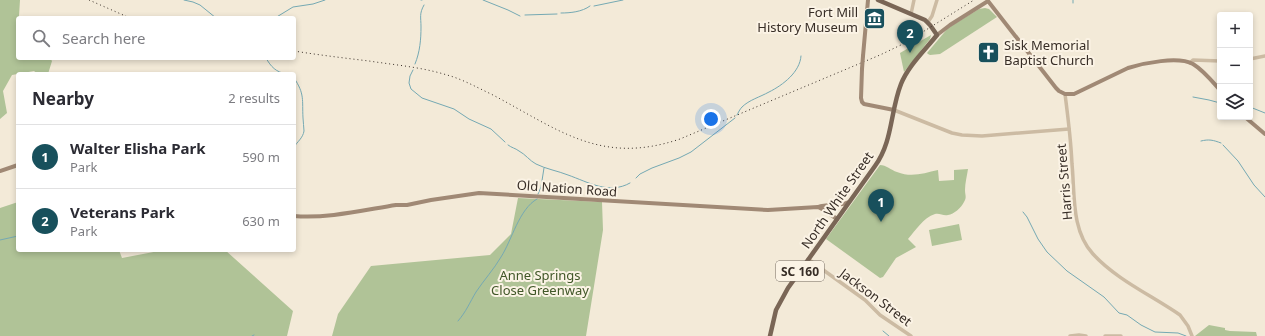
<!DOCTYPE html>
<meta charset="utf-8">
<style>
:root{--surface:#fff;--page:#f2f2f3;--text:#2b2b33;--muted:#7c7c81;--line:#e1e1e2;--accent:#18505c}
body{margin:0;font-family:"Noto Sans",sans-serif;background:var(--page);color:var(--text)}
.controls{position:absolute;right:12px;top:12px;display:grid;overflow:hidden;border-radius:4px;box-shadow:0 2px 6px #0003}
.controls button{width:36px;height:36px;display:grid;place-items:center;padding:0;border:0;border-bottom:1px solid var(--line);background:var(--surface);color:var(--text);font:20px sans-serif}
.you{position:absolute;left:711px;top:119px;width:14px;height:14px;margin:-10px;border:3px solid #fff;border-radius:50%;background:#1a73e8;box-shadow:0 0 0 6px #1a73e833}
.badge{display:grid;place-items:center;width:26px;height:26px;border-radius:50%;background:var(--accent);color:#fff;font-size:13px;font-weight:700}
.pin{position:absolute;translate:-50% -33px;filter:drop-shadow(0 1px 2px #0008)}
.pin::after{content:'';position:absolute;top:21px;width:14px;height:12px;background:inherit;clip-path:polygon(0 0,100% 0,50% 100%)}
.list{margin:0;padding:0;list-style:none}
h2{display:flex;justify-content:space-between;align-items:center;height:52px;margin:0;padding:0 16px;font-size:17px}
h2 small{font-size:13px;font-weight:400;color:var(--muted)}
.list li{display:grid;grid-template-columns:26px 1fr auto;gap:12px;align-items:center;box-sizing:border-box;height:64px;padding:0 16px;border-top:1px solid var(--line)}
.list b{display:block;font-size:15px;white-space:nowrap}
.list p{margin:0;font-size:13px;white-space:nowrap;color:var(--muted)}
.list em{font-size:13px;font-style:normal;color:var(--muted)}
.icon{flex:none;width:22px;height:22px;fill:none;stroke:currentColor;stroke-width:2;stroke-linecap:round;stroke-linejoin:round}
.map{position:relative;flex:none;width:1265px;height:336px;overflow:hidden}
.search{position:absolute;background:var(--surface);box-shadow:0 2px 6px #0003;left:16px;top:16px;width:280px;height:44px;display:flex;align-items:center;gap:10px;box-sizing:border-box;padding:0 14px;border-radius:4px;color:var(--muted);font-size:15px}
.panel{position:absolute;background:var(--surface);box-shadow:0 2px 6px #0003;left:16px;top:72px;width:280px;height:180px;border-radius:4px}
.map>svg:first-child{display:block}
.green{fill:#b0c397}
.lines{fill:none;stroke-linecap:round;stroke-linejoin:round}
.stream{stroke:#75a9b3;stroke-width:1}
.tertiary{stroke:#ccbba3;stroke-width:3.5}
.secondary{stroke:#a08975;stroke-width:4}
.primary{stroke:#7a6656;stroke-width:4.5}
.rail{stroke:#372d26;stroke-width:1;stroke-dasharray:1 3;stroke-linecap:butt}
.secondary-bridge{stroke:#a08975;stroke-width:4}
.labels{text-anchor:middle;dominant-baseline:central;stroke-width:4;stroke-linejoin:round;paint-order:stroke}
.shield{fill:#fbf3e5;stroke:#72685f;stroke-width:1}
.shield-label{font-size:12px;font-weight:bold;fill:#372d26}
.poi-label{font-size:13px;fill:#372d26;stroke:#fbf3e5;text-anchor:end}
.street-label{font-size:13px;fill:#372d26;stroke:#fbf3e5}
.park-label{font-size:13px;fill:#415728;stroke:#fbf3e5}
</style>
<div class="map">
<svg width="1265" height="336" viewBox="0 0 1265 336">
<rect width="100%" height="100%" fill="#f3ead8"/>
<!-- green -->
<g class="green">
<polygon points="0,0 20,0 19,16 20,18 18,18 18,58 50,58 52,61 48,74 38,74 34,71 12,75 3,91 7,113 0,119"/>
<polygon points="985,8 989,9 997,17 940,54 930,55 928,54 927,53 948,28 979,9"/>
<polygon points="931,35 930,39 904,72 900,53"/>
<path d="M880,165C886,165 891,170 897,172C912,178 924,173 938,170L939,181L954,180V170L968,169C967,176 965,183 965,190C965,195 967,197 964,202C961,208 954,214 948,215C943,216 940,213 935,214C923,218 916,230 908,239L916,247L896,258L883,277L880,278L826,239Z"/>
<polygon points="518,198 602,202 603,230 586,336 332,336 338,314 371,266 490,255 511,234"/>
<polygon points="18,202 18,250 119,250 122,258 164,250 225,250 293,311 287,336 0,336 0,208"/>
<polygon points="959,224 962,240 932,246 929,230"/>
<polygon points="1209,325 1225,328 1225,330 1230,331 1256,332 1257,336 1195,336"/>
</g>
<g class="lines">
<!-- stream -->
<g class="stream">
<polyline points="184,0 193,2 200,5 216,18"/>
<polyline points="421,0 422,0"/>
<polyline points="483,0 508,10 520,16"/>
<polyline points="1073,3 1073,0"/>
<polyline points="594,6 623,0"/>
<path d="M561,13C570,13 582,12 590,6"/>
<polyline points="525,15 557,14"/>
<polyline points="275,18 293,7 313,4 325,0"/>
<path d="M266,58C271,67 276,72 286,74"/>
<path d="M415,64C420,52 421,39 421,27C421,17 419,14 424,5"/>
<polyline points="413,70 410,76 409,83 411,89 422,98 454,109 469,119 491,129 505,142"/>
<path d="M294,78C305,94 302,100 303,118C303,122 304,127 304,131C303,138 297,142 294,147"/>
<polyline points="1193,97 1209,100 1220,103"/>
<polyline points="1250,107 1265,113"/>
<path d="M737,115C738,113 740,109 742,107C749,100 760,97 769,92C783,85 800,72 801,56"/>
<path d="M1201,141C1209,139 1213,140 1221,143"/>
<path d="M508,145C512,148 515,148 519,151C525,154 530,161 536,164C546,169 558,171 568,175C588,182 609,195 630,183"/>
<polyline points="1223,145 1238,161 1254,185 1265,197"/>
<polyline points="636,178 640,174 652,168 679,158 691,152 735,118"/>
<polyline points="538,194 541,187 544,168"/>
<polyline points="1023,212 1027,217 1038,239 1047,252 1067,271 1104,297 1119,313 1127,315 1141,325 1155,332 1178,333 1186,336"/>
<polyline points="0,240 18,236"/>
<path d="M458,321C466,312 470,302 476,292C484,280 494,269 501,257C512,240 519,209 537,199"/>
<polyline points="883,331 889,336"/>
<polyline points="252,336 254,335"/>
</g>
<!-- tertiary -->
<g class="tertiary">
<polyline points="911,14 914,0"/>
<polyline points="928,22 932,16 937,0"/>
<polyline points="1250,59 1265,56"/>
<polyline points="1190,63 1193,60 1220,61"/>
<path d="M1065,94C1068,117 1071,141 1072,164C1075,194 1071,230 1093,254C1117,280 1151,295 1180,315L1188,326L1192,336"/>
<polyline points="894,110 952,133 962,135 982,136 1069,129"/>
<polyline points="808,259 865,300 880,315 911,336"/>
<polyline points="1070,336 1079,335 1086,336"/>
<polyline points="1105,336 1121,336"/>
</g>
<!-- secondary -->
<g class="secondary">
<path d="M937,35L950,25L988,1L1056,88L1059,91L1065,94H1074L1128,68C1144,63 1178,56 1193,64C1203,70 1212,81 1220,90"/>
<polyline points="863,56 868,0"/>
<polyline points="862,69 861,98 862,102 864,104 894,110"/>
<polyline points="1245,117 1265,134"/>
<polyline points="0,171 18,165"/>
<path d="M818,207C828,203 839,207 849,202"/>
<path d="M294,216C326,219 364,210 396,205H407L431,200L479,193L768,210L818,207L824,210L837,219"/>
</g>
<!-- primary -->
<path class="primary" d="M770,336L776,310L788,288L875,166C893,141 890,112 901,84C908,66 925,50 937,35L930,25L925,20L878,0"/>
<!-- rail -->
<g class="rail">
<polyline points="89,0 130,18"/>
<path d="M294,51C319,55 344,58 369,61C395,65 421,67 447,75C462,79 476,87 491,94C558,129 600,166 680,139L880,55L905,43L974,0"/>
</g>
<!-- secondary-bridge -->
<polyline class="secondary-bridge" points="862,69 863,56"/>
</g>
<!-- icons -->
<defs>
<symbol id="museum-square" viewBox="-11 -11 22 22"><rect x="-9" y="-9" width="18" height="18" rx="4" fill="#18505c" stroke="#fbf3e5"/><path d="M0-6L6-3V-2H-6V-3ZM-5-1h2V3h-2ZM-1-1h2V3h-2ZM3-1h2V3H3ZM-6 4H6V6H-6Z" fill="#fff"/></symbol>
<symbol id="church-square" viewBox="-11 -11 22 22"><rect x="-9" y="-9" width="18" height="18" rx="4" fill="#18505c" stroke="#fbf3e5"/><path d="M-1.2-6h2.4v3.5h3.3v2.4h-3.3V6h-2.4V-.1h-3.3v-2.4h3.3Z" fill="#fff"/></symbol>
</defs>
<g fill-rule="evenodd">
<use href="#museum-square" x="862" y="6" width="25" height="25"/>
<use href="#church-square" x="976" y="40" width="25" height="25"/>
</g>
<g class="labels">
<!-- shield labels -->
<rect class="shield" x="776" y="261" width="48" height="20" rx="3"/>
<g class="shield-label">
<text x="800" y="271">SC 160</text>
</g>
<!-- poi labels -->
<g class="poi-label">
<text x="858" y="12">Fort Mill<tspan x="858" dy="15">History Museum</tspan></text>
<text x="1004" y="45" text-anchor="start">Sisk Memorial<tspan x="1004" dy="15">Baptist Church</tspan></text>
</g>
<!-- street labels -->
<g class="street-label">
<text transform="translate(1064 182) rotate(-95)">Harris Street</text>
<text transform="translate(567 188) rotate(4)">Old Nation Road</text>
<text transform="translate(837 200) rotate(-55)">North White Street</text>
<text transform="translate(876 297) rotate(37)">Jackson Street</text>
</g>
<!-- park labels -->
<g class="park-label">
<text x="540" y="275">Anne Springs<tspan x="540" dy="15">Close Greenway</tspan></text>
</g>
</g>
</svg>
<div class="controls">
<button>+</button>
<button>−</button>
<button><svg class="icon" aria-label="layers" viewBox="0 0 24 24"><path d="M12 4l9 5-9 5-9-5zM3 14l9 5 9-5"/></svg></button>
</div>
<div class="you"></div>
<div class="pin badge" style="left:881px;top:222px">1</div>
<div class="pin badge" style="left:910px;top:53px">2</div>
<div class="search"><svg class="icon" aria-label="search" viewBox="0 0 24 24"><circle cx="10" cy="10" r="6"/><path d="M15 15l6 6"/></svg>Search here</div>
<section class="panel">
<h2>Nearby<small>2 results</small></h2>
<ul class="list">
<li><span class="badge">1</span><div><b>Walter Elisha Park</b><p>Park</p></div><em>590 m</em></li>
<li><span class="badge">2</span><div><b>Veterans Park</b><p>Park</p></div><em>630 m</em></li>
</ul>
</section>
</div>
